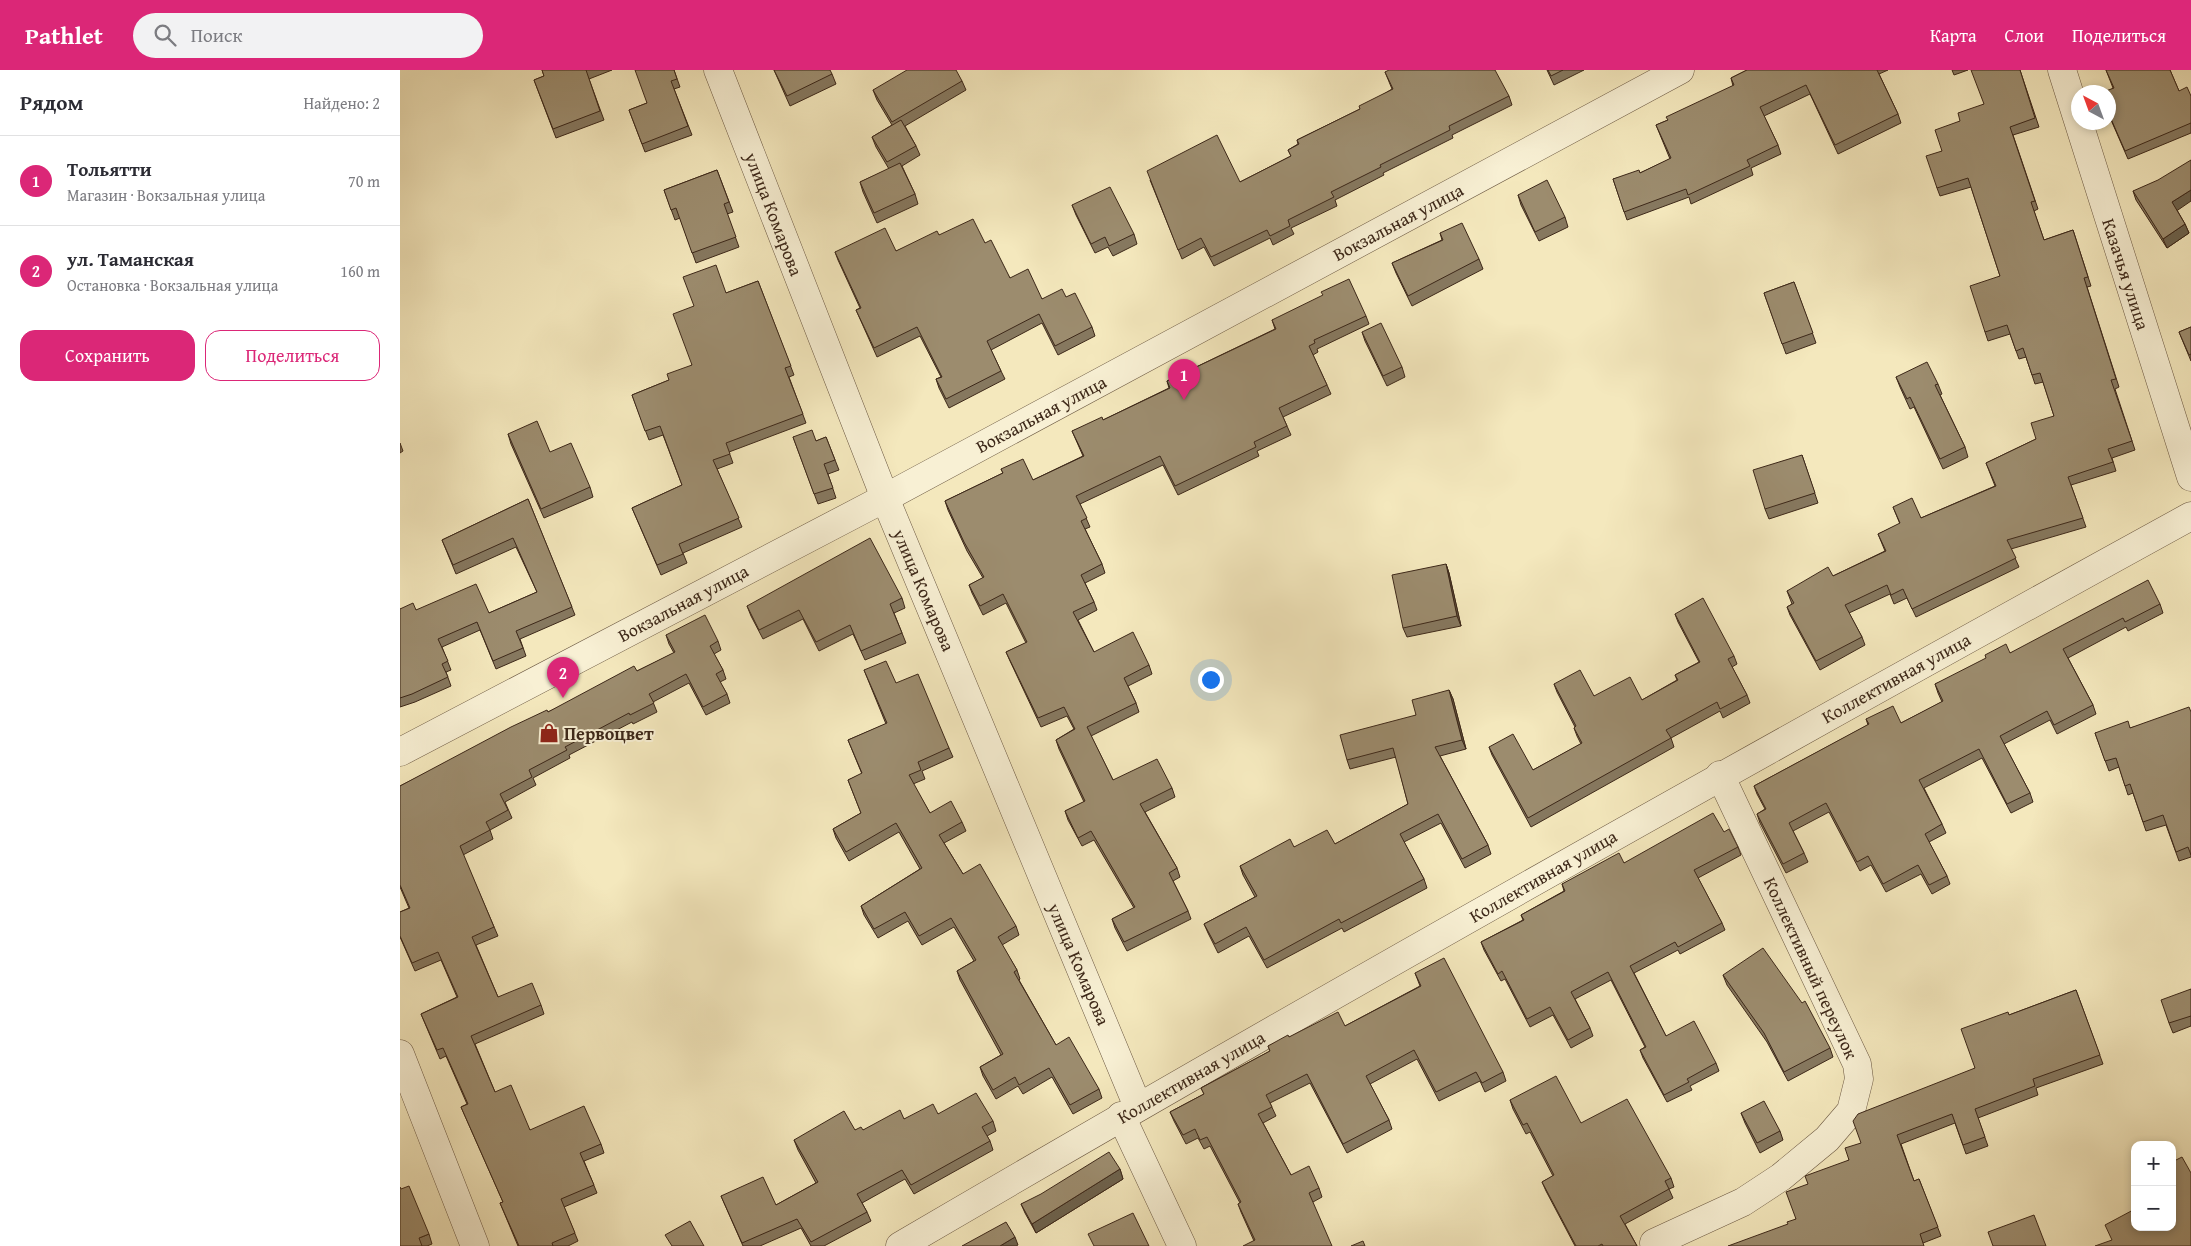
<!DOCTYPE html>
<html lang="ru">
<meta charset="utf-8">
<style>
:root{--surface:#fff;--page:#f2f2f3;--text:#2b2b33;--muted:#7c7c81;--line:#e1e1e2;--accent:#db2777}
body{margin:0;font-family:"Gentium Book Plus",serif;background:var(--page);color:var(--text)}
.controls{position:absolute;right:15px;bottom:15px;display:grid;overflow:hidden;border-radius:10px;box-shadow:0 2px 8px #0003}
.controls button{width:45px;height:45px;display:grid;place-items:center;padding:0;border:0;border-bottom:1px solid var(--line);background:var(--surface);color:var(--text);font:25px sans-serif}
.compass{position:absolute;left:1671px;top:15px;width:45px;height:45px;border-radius:50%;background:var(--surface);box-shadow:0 2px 8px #0003;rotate:319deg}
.you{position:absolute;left:810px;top:609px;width:18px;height:18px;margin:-12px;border:4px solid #fff;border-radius:50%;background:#1a73e8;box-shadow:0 0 0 8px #1a73e833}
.badge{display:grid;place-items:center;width:32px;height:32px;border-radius:50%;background:var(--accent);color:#fff;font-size:16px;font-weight:700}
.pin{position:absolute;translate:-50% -41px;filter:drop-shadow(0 1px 2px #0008)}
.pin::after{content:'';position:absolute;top:26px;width:18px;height:15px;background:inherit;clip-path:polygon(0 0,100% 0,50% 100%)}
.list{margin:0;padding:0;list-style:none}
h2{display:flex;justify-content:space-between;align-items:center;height:65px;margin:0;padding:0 20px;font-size:21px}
h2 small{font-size:16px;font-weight:400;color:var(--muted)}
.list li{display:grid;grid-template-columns:32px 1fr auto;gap:15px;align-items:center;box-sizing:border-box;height:90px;padding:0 20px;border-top:1px solid var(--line)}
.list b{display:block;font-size:19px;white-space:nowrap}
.list p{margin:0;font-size:16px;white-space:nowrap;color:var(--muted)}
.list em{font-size:16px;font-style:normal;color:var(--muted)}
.actions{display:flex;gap:10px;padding:15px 20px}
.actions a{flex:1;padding:11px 0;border:1px solid var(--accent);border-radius:15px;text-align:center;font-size:18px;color:var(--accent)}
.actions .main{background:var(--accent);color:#fff}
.icon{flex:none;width:28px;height:28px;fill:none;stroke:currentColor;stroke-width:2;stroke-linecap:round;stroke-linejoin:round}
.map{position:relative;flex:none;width:1791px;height:1176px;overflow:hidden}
header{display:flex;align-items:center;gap:30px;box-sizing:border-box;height:70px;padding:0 25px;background:var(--accent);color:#fff}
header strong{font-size:24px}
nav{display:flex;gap:28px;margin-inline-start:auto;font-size:18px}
.search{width:350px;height:45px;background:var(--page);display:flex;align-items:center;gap:12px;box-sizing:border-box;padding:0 18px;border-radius:28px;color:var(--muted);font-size:19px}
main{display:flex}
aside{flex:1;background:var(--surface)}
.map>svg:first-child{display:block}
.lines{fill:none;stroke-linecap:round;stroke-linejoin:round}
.minor-casing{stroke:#6b5842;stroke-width:29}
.minor{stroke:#f8f0d4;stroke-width:28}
.wall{fill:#86785f;stroke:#3d2819}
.shaded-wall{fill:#6d624d;stroke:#3d2819}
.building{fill:#9c8c6e;stroke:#3d2819}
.labels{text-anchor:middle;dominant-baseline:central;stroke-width:4;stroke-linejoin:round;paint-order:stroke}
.street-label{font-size:18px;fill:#3d2819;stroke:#f8f0d4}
.poi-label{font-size:18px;font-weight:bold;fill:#3d2819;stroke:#f8f0d4;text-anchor:start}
</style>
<header>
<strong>Pathlet</strong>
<div class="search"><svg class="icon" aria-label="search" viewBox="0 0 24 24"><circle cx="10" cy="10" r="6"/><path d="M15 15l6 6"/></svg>Поиск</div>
<nav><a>Карта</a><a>Слои</a><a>Поделиться</a></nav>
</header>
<main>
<aside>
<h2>Рядом<small>Найдено: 2</small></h2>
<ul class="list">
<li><span class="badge">1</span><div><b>Тольятти</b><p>Магазин · Вокзальная улица</p></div><em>70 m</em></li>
<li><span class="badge">2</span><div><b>ул. Таманская</b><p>Остановка · Вокзальная улица</p></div><em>160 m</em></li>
</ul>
<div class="actions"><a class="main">Сохранить</a><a>Поделиться</a></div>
</aside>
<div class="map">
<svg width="1791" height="1176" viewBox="0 0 1791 1176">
<rect width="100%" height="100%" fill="#f4e8bd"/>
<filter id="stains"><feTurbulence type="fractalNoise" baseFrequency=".004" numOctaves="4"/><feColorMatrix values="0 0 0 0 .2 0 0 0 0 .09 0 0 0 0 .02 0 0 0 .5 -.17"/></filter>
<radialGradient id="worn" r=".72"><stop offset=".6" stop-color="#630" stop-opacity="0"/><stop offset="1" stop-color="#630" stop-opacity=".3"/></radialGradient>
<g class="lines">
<defs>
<g id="minor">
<polyline points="318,0 485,428 738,1037"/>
<polyline points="1662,0 1791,407"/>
<polyline points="0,682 485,428 1280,0"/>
<polyline points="0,984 75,1176"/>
<polyline points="721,1046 782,1176"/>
<polyline points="1254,1173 1343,1132 1381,1107 1427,1069 1451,1041 1459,1009 1457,994 1320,705"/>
<path d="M500,1176C927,926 1358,684 1791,446"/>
</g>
</defs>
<!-- minor casing -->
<use href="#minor" class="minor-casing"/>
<!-- minor -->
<use href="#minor" class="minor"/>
</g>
<!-- wall -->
<g class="wall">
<polygon points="142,0 212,0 189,9 204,50 156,68 134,10 144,6"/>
<polygon points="274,0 280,17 274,19 292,65 245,82 229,40 247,33"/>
<polygon points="374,0 432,4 436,14 390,36"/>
<polygon points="1147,0 1184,0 1154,15"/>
<polygon points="1347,0 1488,0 1479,4 1498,44 1501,53 1438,84 1410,24 1364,46 1378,75 1381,84 1351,98 1353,105 1291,134 1289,127 1227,150 1213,109 1240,103 1270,89 1256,55 1268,50 1333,16 1331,8"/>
<polygon points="1552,0 1568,0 1554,5"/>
<polygon points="1620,0 1639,57 1613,65 1638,139 1634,141 1644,170 1673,160 1691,216 1687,217 1719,317 1715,319 1735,380 1712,388 1716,401 1671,415 1686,457 1611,479 1619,497 1516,547 1507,528 1494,534 1490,524 1449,543 1462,567 1465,575 1420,600 1390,545 1387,537 1392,534 1387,521 1433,506 1485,481 1478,464 1500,454 1493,437 1521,448 1595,416 1586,393 1636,369 1654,346 1643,312 1635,314 1626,287 1619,289 1610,264 1588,271 1585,262 1600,206 1571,117 1540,126 1537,118 1542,81 1560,51 1584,34"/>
<polygon points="1706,0 1770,0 1779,21 1791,26 1791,63 1728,89 1708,43 1708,22 1713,18"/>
<polygon points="985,2 1109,26 1112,35 1052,65 1053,68 983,103 984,105 935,130 937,136 891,158 894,164 873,175 870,168 814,196 804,177 782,189 750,110 840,112 891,86 888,80 898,74 897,70 960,39 992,19"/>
<polygon points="562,11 566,20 505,56 516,76 520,85 502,96 515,124 518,134 477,153 463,122 460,112 489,99 476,77 472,67 492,55 477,30 473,20"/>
<polygon points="317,100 333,142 327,144 339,177 296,193 280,148 275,150 264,120"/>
<polygon points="1733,121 1777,140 1785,154 1789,163 1767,178 1736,130"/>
<polygon points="1118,125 1165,147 1168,157 1139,171 1121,135"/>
<polygon points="672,135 734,164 737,174 713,186 708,177 695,183 676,145"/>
<polygon points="1040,163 1079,189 1083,199 1012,236 996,203 992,193 1042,170"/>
<polygon points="539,165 585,173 610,208 642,229 666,227 692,257 695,266 658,285 642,253 591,280 601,301 605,309 549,338 539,318 536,309 541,307 520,266 477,287 456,240 460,238 438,190 435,182 496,181"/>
<polygon points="358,211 394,305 389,307 406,353 329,382 333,393 317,399 342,457 283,483 287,493 261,505 232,438 282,415 263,365 249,370 232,325 269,310 292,295 294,236 326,223"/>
<polygon points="1394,212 1416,273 1386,284 1364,223"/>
<polygon points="966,246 969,254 917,279 918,282 913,285 927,315 931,324 883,347 891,365 857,381 859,386 778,425 763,395 680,434 690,457 685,459 702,494 705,503 685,513 694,532 697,540 678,550 694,582 749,595 752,604 728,616 736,633 739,642 691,666 713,710 772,718 775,727 745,742 777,798 780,807 773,811 788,841 791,849 727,881 715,858 712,849 734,838 694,770 682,776 668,750 665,741 684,732 659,679 656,670 674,659 667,646 641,657 610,591 606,582 626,573 606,533 583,545 572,523 569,515 583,508 567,481 548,440 545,431 603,403 601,399 633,410 683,386 672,361 703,350 769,318 767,311 875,259 872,250"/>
<polygon points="1791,257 1791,291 1779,262"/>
<polygon points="962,262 1002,297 1005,307 987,316 965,271"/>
<polygon points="1496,307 1538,314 1542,324 1540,325 1565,377 1568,387 1543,399 1514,337 1510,339 1500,317"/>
<polygon points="108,364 150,382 190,417 193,427 144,448 111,374"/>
<polygon points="393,367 416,371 426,367 439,400 428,404 436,428 418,434"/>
<polygon points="0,373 3,381 0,383"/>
<polygon points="1402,385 1418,433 1369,449 1365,439"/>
<polygon points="128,429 175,545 120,569 126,586 96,599 80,560 42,577 51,600 46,602 51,616 15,632 0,637 0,539 16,540 89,543 137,522 116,477 56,504 42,470"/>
<polygon points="1046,494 1049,503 1061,556 1007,567 1003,558"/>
<polygon points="502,528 505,538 494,543 506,573 465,590 453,564 419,581 403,549 363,569 351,546 347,536"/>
<polygon points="1760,534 1763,543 1728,561 1726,557 1668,588 1693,635 1696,644 1657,664 1650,650 1604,674 1630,723 1633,732 1611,743 1582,688 1524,718 1542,754 1546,763 1529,772 1547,806 1550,814 1532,824 1521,804 1486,822 1471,795 1460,801 1429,742 1393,761 1404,783 1408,792 1386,803 1360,753 1357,744 1365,739 1357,724 1354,716 1468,655 1466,649 1501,653 1542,632 1538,623 1535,614 1610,583"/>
<polygon points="1275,544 1334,586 1337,594 1332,597 1347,625 1350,633 1323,648 1320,641 1271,668 1274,677 1131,757 1092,685 1089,677 1133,700 1181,674 1177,666 1174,658 1175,657 1157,622 1154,614 1194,626 1242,630 1277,610 1275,605 1299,592 1278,552"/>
<polygon points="266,565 318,571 321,580 314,584 323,600 326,609 320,612 327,624 330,633 306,645 289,613 253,632 257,642 233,654 232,652 169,685 170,688 133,708 136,715 105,732 112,748 90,760 93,769 63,785 98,866 76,875 98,927 141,935 144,944 75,974 95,1022 130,1060 201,1074 204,1083 184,1091 197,1123 164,1137 178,1171 168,1176 118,1176 100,1133 103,1132 61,1037 67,1034 46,986 40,989 21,944 57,927 41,890 15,901 0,867 0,842 9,838 0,817 0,716 148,642 237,601 274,583 269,574"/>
<polygon points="464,600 496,613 549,678 553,687 522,701 525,709 513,714 530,743 562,752 566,761 544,773 563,804 616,856 619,865 602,875 617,900 620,909 619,910 656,975 699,1019 702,1028 673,1044 652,1007 623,1024 618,1016 596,1029 583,1006 580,997 601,985 560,910 557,901 574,891 554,857 522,875 508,851 478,868 464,845 461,836 520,799 499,762 449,791 436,768 433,759 461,743 448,710 462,704 448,670 486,654"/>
<polygon points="1049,620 1053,629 1066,679 1040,686 1088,775 1091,784 1065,798 1041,753 1004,772 1024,809 1027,818 944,862 942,858 867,898 849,866 818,883 808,863 804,854 855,827 843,805 840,796 894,777 935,774 1008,734 996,687 950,699 947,690 1016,645"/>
<polygon points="1791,642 1791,787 1779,791 1766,755 1746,761 1733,723 1728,725 1719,697 1709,701 1695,663 1730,658"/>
<polygon points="1324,762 1338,777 1341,785 1298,808 1322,853 1325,860 1280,884 1278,880 1234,903 1266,966 1316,993 1319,1001 1290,1016 1292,1020 1267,1032 1243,988 1240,980 1245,977 1211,910 1175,929 1190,958 1193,966 1171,978 1153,945 1130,957 1105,909 1101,911 1084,880 1081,872 1123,850 1121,845 1164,821 1162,814 1224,793"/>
<polygon points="1015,903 1103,1002 1106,1011 1085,1022 1080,1011 1039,1031 1017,989 970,1014 989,1050 992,1059 947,1083 910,1013 870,1033 876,1046 863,1053 891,1105 919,1118 922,1127 913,1132 854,1171 841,1142 838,1134 840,1133 810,1076 804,1079 798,1068 786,1074 774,1051 770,1042 804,1024 801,1018 870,981 868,976 889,967 945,956 1020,916"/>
<polygon points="1323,905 1430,978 1433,987 1388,1011 1367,972 1327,915"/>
<polygon points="1791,919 1791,956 1773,963 1769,953"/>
<polygon points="1676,920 1703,994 1636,1018 1638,1025 1578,1048 1588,1076 1566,1084 1555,1053 1501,1074 1514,1111 1519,1109 1541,1166 1523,1173 1388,1154 1396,1149 1408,1114 1449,1090 1461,1073 1575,998 1609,945"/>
<polygon points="1110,1030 1181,1053 1271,1108 1274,1117 1269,1119 1273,1128 1225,1154 1237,1176 1175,1176 1146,1121 1142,1112 1153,1106 1130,1062 1126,1064 1113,1039"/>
<polygon points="1341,1043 1380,1061 1383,1070 1360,1083 1345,1053"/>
<polygon points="538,1044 593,1051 596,1061 587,1066 590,1071 593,1080 514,1124 505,1109 462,1133 467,1142 471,1151 424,1176 411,1176 401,1158 360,1176 343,1176 321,1126 376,1135 416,1113 398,1080 394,1070 455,1060 463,1060 504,1049"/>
<polygon points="720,1099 723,1109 636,1163 625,1143 621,1134"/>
<polygon points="29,1164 32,1174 27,1176 0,1176"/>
</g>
<!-- shaded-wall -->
<g class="shaded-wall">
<polygon points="1791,120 1791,131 1775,142 1772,132"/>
<polygon points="1785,154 1789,163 1767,178 1763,169"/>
<polygon points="1046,494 1049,503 1061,556 1057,546"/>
<polygon points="1049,620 1053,629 1066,679 1062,670"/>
<polygon points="720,1099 723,1109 636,1163 632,1154"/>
<polygon points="615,1167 618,1175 616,1176 600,1176"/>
</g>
<!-- building -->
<g class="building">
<polygon points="142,0 186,0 200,41 153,59 134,10 144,6"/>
<polygon points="235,0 274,0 277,9 271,11 288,56 242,74 229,40 247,33"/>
<polygon points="374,0 430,0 432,4 387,26"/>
<polygon points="507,0 556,0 562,11 492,52 473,20"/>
<polygon points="989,0 1095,0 1109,26 1049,56 1050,60 980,95 981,97 931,122 934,127 888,150 890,156 870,166 867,160 811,187 801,168 778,180 747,101 817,65 840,112 891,86 888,80 899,74 897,70 960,39 959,36 993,19 985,2"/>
<polygon points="1148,0 1163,0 1151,6"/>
<polygon points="1347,0 1477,0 1498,44 1435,75 1406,15 1360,37 1378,75 1347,90 1350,96 1288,125 1286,119 1224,142 1213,109 1239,100 1240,103 1271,88 1256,55 1268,50 1266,47 1334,15 1331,8"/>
<polygon points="1571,0 1620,0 1635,48 1610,57 1635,131 1631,132 1644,170 1673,160 1688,207 1684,208 1716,309 1711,310 1732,371 1708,379 1713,392 1668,407 1683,448 1607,470 1616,488 1512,539 1503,519 1491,525 1487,515 1445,535 1462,567 1416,591 1387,537 1394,533 1387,521 1428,497 1433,506 1486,481 1478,464 1500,453 1493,437 1512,428 1521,448 1596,416 1586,393 1636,369 1631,353 1654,346 1640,303 1632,305 1623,278 1616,281 1607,255 1585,262 1570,216 1600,206 1568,108 1537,118 1526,86 1542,81 1535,60 1560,51 1558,43 1584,34"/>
<polygon points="1706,0 1770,0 1779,21 1787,17 1791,26 1791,53 1725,81 1708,42 1708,22 1703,22 1714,18"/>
<polygon points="501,50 516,76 487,92 472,67"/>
<polygon points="1791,90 1791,120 1772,132 1785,154 1763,169 1733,121 1758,110"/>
<polygon points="500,93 515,124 474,143 460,112"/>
<polygon points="317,100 329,132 324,134 336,167 292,183 276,138 271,140 264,120"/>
<polygon points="1147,110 1165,147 1135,162 1118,125"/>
<polygon points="710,117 734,164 709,176 705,167 691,174 672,135"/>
<polygon points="573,149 585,173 591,170 610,208 628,199 642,229 662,219 666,227 675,223 692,257 655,276 639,244 587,271 601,301 546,329 536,309 542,307 517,257 474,278 456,240 461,238 435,182 485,158 496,181 537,161 539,165"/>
<polygon points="1062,153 1079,189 1008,226 992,193 1043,170 1040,163"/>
<polygon points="316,195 326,223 358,211 391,296 385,298 403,344 326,373 330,384 313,390 339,448 279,474 283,484 257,495 232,438 282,415 260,356 245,361 232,325 269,310 267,304 292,295 273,244 294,236 283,207"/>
<polygon points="949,209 966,246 914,270 915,273 909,276 927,315 879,338 887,356 854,372 856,377 775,416 760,386 676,426 687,448 681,451 702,494 681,505 694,532 673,542 694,582 733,562 749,595 724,608 736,633 687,657 713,710 757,689 772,718 740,734 777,798 769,803 788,841 724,872 712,849 735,837 691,761 678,768 665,741 685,731 656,670 675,659 664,637 638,648 606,582 627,572 603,524 580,536 569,515 584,507 564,472 545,431 603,403 601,399 623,389 633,410 684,386 672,361 702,347 703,350 770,318 767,311 876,259 872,250 923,225 921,222"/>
<polygon points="1394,212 1413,263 1382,274 1364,223"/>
<polygon points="981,253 1002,297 983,306 962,262"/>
<polygon points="1791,257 1791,284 1789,285 1779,262"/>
<polygon points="1527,292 1538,314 1535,315 1565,377 1540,389 1510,327 1507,329 1496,307"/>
<polygon points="137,351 150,382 171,373 190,417 141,439 108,364"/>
<polygon points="412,360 416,371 426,367 435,390 424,394 433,418 414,424 393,367"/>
<polygon points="1402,385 1415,423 1365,439 1353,400"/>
<polygon points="128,429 172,537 116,561 123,578 93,591 77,552 38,569 48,591 42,594 48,607 12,624 0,628 0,539 13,533 16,540 76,514 89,543 137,522 113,468 53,495 42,470"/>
<polygon points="470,468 502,528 490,534 502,563 461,581 450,555 416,572 399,540 359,560 347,536"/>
<polygon points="1046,494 1057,546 1003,558 992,505"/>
<polygon points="1748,510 1760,534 1725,552 1723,548 1663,579 1693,635 1654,655 1647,641 1600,666 1630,723 1607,734 1579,679 1519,710 1542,754 1525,764 1547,806 1529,815 1518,795 1483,814 1468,786 1457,792 1426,733 1389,753 1404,783 1383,794 1357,744 1366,739 1354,716 1469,654 1466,649 1493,636 1501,653 1543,631 1535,614 1586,588 1585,585 1606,574 1610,583"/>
<polygon points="1303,528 1334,586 1328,589 1347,625 1320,639 1317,632 1266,660 1271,668 1128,748 1089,677 1113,664 1133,700 1182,673 1174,658 1176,656 1154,614 1180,600 1194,626 1230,607 1242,630 1278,610 1275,605 1300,592 1275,544"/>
<polygon points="305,545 318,571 310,576 323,600 316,604 327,624 303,637 286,604 249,624 254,633 230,645 229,643 165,677 167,680 129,700 132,707 100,724 108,740 86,752 90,760 60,776 94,857 72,867 98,927 132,913 141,935 71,966 95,1022 111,1015 130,1060 184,1036 201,1074 180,1083 194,1115 161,1129 175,1163 152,1173 153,1176 119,1176 100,1133 103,1132 61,1037 68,1034 43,978 37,980 21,944 58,927 38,882 12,893 0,866 0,842 10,838 0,815 0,716 111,657 147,640 148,642 234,596 237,601 275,582 266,565"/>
<polygon points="486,591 496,613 518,604 549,678 518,692 521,700 509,705 530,743 551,731 562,752 539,765 563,804 580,794 616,856 598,867 617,900 614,902 656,975 669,967 699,1019 670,1035 649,998 619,1015 615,1007 593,1020 580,997 603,984 557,901 576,890 551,848 519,866 505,842 474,859 461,836 522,798 496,753 446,782 433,759 461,743 448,710 462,703 448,670 487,653 464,600"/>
<polygon points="1049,620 1062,670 1035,677 1088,775 1062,789 1038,744 1000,764 1024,809 941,853 939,849 864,890 846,857 815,874 804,854 857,826 840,796 890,769 894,777 927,760 935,774 1008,734 993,678 947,690 940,665 1016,645 1012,630"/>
<polygon points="1789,637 1791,642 1791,785 1788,777 1776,782 1763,745 1743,752 1730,714 1725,716 1716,688 1705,691 1695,663 1728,651 1730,658"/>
<polygon points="1313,743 1324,762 1329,759 1338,777 1294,800 1322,853 1278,877 1275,872 1230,896 1266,966 1294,951 1316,993 1287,1009 1289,1012 1264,1025 1240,980 1246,977 1208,902 1171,922 1190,958 1168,970 1150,937 1127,949 1102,901 1098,904 1081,872 1124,850 1121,845 1165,821 1162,814 1219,783 1224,793"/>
<polygon points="1363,878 1402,933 1405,931 1430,978 1384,1002 1364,963 1323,905"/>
<polygon points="1044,888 1103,1002 1082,1013 1076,1002 1036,1022 1014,980 966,1006 989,1050 943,1074 907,1004 866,1025 872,1037 858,1044 891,1105 909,1096 919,1118 909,1123 932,1176 843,1176 855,1170 838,1134 841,1132 807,1067 800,1070 795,1059 783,1065 770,1042 804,1024 801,1018 870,981 868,976 888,965 889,967 938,942 945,956 1021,916 1015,903"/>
<polygon points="1791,919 1791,946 1769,953 1761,930"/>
<polygon points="1676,920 1700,985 1633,1009 1635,1016 1575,1039 1585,1067 1563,1075 1552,1044 1497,1065 1514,1111 1519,1109 1538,1157 1520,1164 1524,1176 1328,1176 1388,1154 1387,1152 1396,1149 1386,1122 1408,1114 1405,1106 1449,1090 1445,1078 1461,1073 1453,1051 1458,1044 1575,998 1561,959 1608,942 1609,945"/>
<polygon points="1156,1006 1181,1053 1227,1029 1271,1108 1265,1111 1269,1119 1220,1146 1237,1176 1203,1176 1202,1174 1198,1176 1176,1176 1142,1112 1154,1105 1127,1053 1123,1055 1110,1030"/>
<polygon points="576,1023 593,1051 582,1057 590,1071 511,1115 502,1100 457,1124 467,1142 411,1172 397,1149 342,1173 321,1126 363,1107 376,1135 418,1112 394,1070 444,1041 455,1060 461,1057 463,1060 500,1040 504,1049 533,1034 538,1044"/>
<polygon points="1364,1031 1380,1061 1357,1073 1341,1043"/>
<polygon points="709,1082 720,1099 632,1154 621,1134 641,1124"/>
<polygon points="1782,1087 1791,1103 1791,1176 1695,1176 1712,1170 1705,1155 1735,1139 1735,1157 1772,1157 1772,1092"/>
<polygon points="9,1116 29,1164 19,1168 22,1176 0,1176 0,1117 1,1119"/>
<polygon points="733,1143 749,1176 694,1176 688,1164"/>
<polygon points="1634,1145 1646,1176 1593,1176 1588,1162"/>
<polygon points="290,1151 304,1176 272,1176 265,1165"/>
<polygon points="606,1152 615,1167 600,1176 562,1176"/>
<polygon points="963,1171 965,1176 951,1176"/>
</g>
<!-- icons -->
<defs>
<symbol id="shop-bare" viewBox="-9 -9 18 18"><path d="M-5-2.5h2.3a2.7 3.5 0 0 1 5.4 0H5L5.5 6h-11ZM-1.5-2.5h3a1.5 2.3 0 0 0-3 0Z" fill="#8f2418" stroke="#f8f0d4" stroke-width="2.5" paint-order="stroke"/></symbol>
</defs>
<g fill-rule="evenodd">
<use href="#shop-bare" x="135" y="649" width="28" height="28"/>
</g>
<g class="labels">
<!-- street labels -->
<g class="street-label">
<text transform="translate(374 144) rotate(69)">улица Комарова</text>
<text transform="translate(998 152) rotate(-28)">Вокзальная улица</text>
<text transform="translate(1726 204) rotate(72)">Казачья улица</text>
<text transform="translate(641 344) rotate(-28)">Вокзальная улица</text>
<text transform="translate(524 520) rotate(67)">улица Комарова</text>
<text transform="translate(283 533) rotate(-28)">Вокзальная улица</text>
<text transform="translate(1496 608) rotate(-29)">Коллективная улица</text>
<text transform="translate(1143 806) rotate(-30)">Коллективная улица</text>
<text transform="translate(679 894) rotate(67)">улица Комарова</text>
<text transform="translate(1411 898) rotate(65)">Коллективный переулок</text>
<text transform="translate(791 1007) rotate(-30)">Коллективная улица</text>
</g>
<!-- poi labels -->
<g class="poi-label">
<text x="164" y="663">Первоцвет</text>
</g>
</g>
<rect width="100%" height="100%" filter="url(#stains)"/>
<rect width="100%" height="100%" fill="url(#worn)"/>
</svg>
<div class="controls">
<button>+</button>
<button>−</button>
</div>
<svg class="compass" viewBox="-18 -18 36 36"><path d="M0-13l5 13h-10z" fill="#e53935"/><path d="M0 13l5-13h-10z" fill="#7c7c81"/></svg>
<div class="you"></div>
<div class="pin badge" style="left:784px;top:330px">1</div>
<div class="pin badge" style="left:163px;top:628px">2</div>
</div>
</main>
